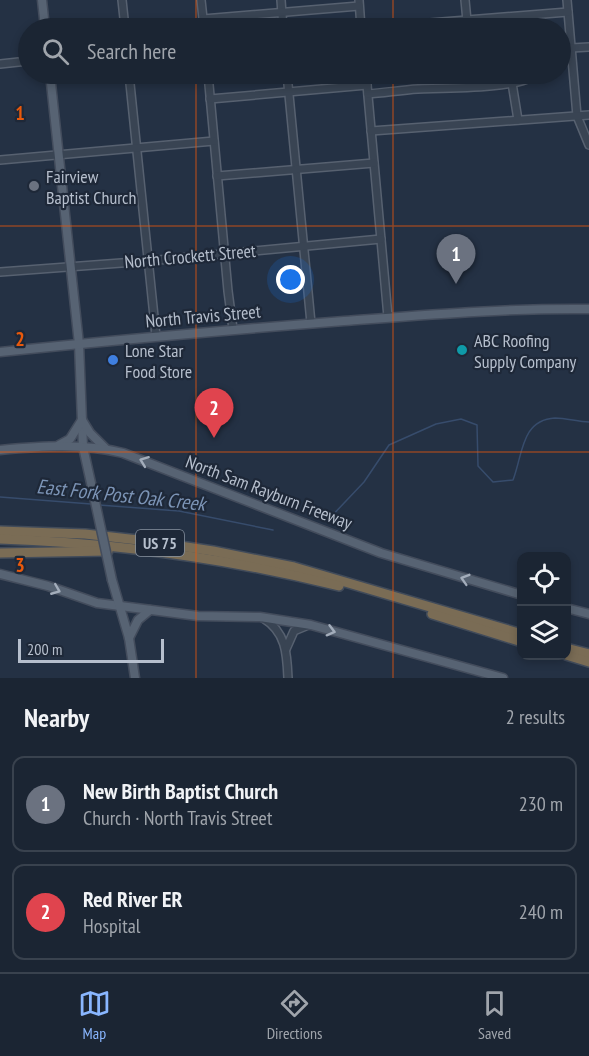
<!DOCTYPE html>
<meta charset="utf-8">
<style>
:root{--surface:#1b2533;--page:#28313f;--text:#f1f3f6;--muted:#a0a5ac;--line:#39424e;--accent:#89b6ff}
body{margin:0;font-family:"PT Sans Narrow",sans-serif;background:var(--page);color:var(--text)}
.controls{position:absolute;right:18px;bottom:18px;display:grid;overflow:hidden;border-radius:12px;box-shadow:0 3px 9px #0003}
.controls button{width:54px;height:54px;display:grid;place-items:center;padding:0;border:0;border-bottom:2px solid var(--line);background:var(--surface);color:var(--text);font:30px sans-serif}
.scale{position:absolute;left:18px;bottom:15px;width:146px;box-sizing:border-box;padding-left:6px;border:3px solid #b6bfcd;border-top:0;font-size:16px;line-height:21px;white-space:nowrap;color:#b6bfcd;-webkit-text-stroke:4px #1e2838;paint-order:stroke}
.you{position:absolute;left:291px;top:280px;width:21px;height:21px;margin:-15px;border:4px solid #fff;border-radius:50%;background:#1a73e8;box-shadow:0 0 0 9px #1a73e833}
.badge{display:grid;place-items:center;width:39px;height:39px;border-radius:50%;background:var(--accent);color:#fff;font-size:20px;font-weight:700}
.pin{position:absolute;translate:-50% -50px;filter:drop-shadow(0 2px 3px #0008)}
.pin::after{content:'';position:absolute;top:32px;width:21px;height:18px;background:inherit;clip-path:polygon(0 0,100% 0,50% 100%)}
.list{margin:0;padding:0;list-style:none}
h2{display:flex;justify-content:space-between;align-items:center;height:78px;margin:0;padding:0 24px;font-size:26px}
h2 small{font-size:20px;font-weight:400;color:var(--muted)}
.list li{display:grid;grid-template-columns:39px 1fr auto;gap:18px;align-items:center;box-sizing:border-box;height:96px;margin:0 12px 12px;padding:0 12px;border:2px solid var(--line);border-radius:12px}
.list b{display:block;font-size:22px;white-space:nowrap}
.list p{margin:0;font-size:20px;white-space:nowrap;color:var(--muted)}
.list em{font-size:20px;font-style:normal;color:var(--muted)}
.icon{flex:none;width:33px;height:33px;fill:none;stroke:currentColor;stroke-width:2;stroke-linecap:round;stroke-linejoin:round}
.map{position:relative;flex:none;width:589px;height:678px;overflow:hidden}
.search{position:absolute;background:var(--surface);box-shadow:0 3px 9px #0003;left:18px;right:18px;top:18px;height:66px;display:flex;align-items:center;gap:15px;box-sizing:border-box;padding:0 21px;border-radius:33px;color:var(--muted);font-size:22px}
.sheet{height:294px;background:var(--surface)}
nav{display:flex;justify-content:space-around;align-items:center;box-sizing:border-box;height:84px;border-top:2px solid var(--line);background:var(--surface);font-size:16px;color:var(--muted)}
nav a{display:grid;justify-items:center;gap:3px}
nav .on{color:var(--accent)}
.map>svg:first-child{display:block}
.lines{fill:none;stroke-linecap:round;stroke-linejoin:round}
.stream{stroke:#374c6c;stroke-width:1.5}
.minor-casing{stroke:#576170;stroke-width:10}
.major-casing{stroke:#434c5c;stroke-width:11}
.highway-casing{stroke:#414b5a;stroke-width:12}
.minor{stroke:#394453;stroke-width:7}
.major{stroke:#576373;stroke-width:8}
.highway{stroke:#7a6c55;stroke-width:9}
.major-bridge-casing{stroke:#434c5c;stroke-width:11;stroke-linecap:butt}
.major-bridge{stroke:#576373;stroke-width:8}
.oneway{stroke:#a3adbb}
.grid{fill:none;stroke:#e8590c;stroke-width:1.5;stroke-opacity:0.55}
.worship-dot{fill:#6b7280;stroke:#1e2838;stroke-width:2}
.culture-dot{fill:#0f9aa8;stroke:#1e2838;stroke-width:2}
.shop-dot{fill:#3f7fe0;stroke:#1e2838;stroke-width:2}
.labels{text-anchor:middle;dominant-baseline:central;stroke-width:4.5;stroke-linejoin:round;paint-order:stroke}
.shield{fill:#1e2838;stroke:#8892a0;stroke-width:1.5}
.shield-label{font-size:16px;font-weight:bold;fill:#b6bfcd}
.poi-label{font-size:18px;fill:#b6bfcd;stroke:#1e2838;text-anchor:start}
.street-label{font-size:18px;fill:#b6bfcd;stroke:#1e2838}
.water-label{font-size:20px;font-style:italic;fill:#7c94b6;stroke:#1e2838}
.grid-label{font-size:20px;text-anchor:middle;font-weight:bold;fill:#e8590c;stroke:#1e2838;stroke-width:4.5;stroke-linejoin:round;paint-order:stroke}
</style>
<div class="map">
<svg width="589" height="678" viewBox="0 0 589 678">
<rect width="100%" height="100%" fill="#243144"/>
<g class="lines">
<!-- stream -->
<g class="stream">
<polyline points="0,497 91,504"/>
<polyline points="99,505 179,511 273,530"/>
<path d="M327,521L364,482L389,445L436,424L461,419L477,425L478,466L493,482L513,480C523,454 521,420 555,418C567,418 578,422 589,422"/>
</g>
<defs>
<g id="minor">
<polyline points="122,0 125,28"/>
<polyline points="201,0 204,28"/>
<polyline points="281,0 283,28"/>
<polyline points="359,0 361,28"/>
<polyline points="465,0 467,21"/>
<polyline points="567,0 577,116 589,145"/>
<polyline points="203,19 359,6"/>
<polyline points="430,23 568,12"/>
<polyline points="560,52 571,48 589,47"/>
<polyline points="0,64 28,61"/>
<polyline points="129,74 156,336"/>
<polyline points="208,74 228,291 233,329"/>
<polyline points="287,74 311,323"/>
<polyline points="366,74 388,317"/>
<polyline points="512,83 518,120"/>
<path d="M368,94C384,93 401,90 418,89C441,88 522,89 536,74"/>
<polyline points="210,99 367,85"/>
<polyline points="371,131 589,115"/>
<polyline points="0,160 214,141"/>
<polyline points="217,176 374,163"/>
<polyline points="0,272 148,261 381,239"/>
<path d="M263,618C286,632 287,653 288,678"/>
<polyline points="286,649 294,631 306,626"/>
</g>
<g id="major">
<polyline points="42,0 45,28"/>
<polyline points="50,74 79,344 83,447 93,492"/>
<path d="M0,352C115,340 229,330 344,321C425,315 508,308 589,309"/>
<polyline points="59,445 70,439 82,420 90,433 105,448"/>
<path d="M0,450C41,446 83,443 123,453L381,553L522,595"/>
<polyline points="0,574 48,586 97,603 198,616 260,617 311,625 503,678"/>
<polyline points="112,580 129,638 135,678"/>
<polyline points="566,608 589,614"/>
<polyline points="129,638 138,620 150,610"/>
</g>
<g id="highway">
<polyline points="0,531 85,534 147,541 213,551 294,567 522,634"/>
<path d="M0,539C115,543 227,558 339,586"/>
<polyline points="0,553 108,551"/>
<polyline points="432,614 522,642"/>
<polyline points="566,648 589,654"/>
<polyline points="566,655 589,662"/>
</g>
</defs>
<!-- minor casing -->
<use href="#minor" class="minor-casing"/>
<!-- major casing -->
<use href="#major" class="major-casing"/>
<!-- highway casing -->
<use href="#highway" class="highway-casing"/>
<!-- minor -->
<use href="#minor" class="minor"/>
<!-- major -->
<use href="#major" class="major"/>
<!-- highway -->
<use href="#highway" class="highway"/>
<defs>
<polyline id="major-bridge" points="93,492 112,580"/>
</defs>
<!-- major-bridge casing -->
<use href="#major-bridge" class="major-bridge-casing"/>
<!-- major-bridge -->
<use href="#major-bridge" class="major-bridge"/>
</g>
<!-- one-way arrows -->
<defs><path id="oneway-chevron" d="M-2-3.5L2.5 0L-2 3.5" fill="none" stroke-width="1.6" stroke-linecap="round" stroke-linejoin="round" transform="scale(1.5)"/></defs>
<g class="oneway">
<use href="#oneway-chevron" transform="translate(144 461) rotate(-159)"/>
<use href="#oneway-chevron" transform="translate(465 579) rotate(-163)"/>
<use href="#oneway-chevron" transform="translate(56 590) rotate(22)"/>
<use href="#oneway-chevron" transform="translate(331 631) rotate(15)"/>
</g>
<!-- grid -->
<path class="grid" d="M196,0V28M393,0V28M196,74V678M393,74V678M0,226H589M0,452H589"/>
<!-- markers -->
<circle class="worship-dot" cx="34" cy="186" r="6"/>
<circle class="culture-dot" cx="462" cy="350" r="6"/>
<circle class="shop-dot" cx="113" cy="360" r="6"/>
<g class="labels">
<!-- shield labels -->
<rect class="shield" x="136" y="530" width="48" height="26" rx="4.5"/>
<g class="shield-label">
<text x="160" y="543">US 75</text>
</g>
<!-- poi labels -->
<g class="poi-label">
<text x="46" y="176">Fairview<tspan x="46" dy="21">Baptist Church</tspan></text>
<text x="474" y="340">ABC Roofing<tspan x="474" dy="21">Supply Company</tspan></text>
<text x="125" y="350">Lone Star<tspan x="125" dy="21">Food Store</tspan></text>
</g>
<!-- street labels -->
<g class="street-label">
<text transform="translate(190 256) rotate(-5)">North Crockett Street</text>
<text transform="translate(203 316) rotate(-5)">North Travis Street</text>
<text transform="translate(269 492) rotate(21)">North Sam Rayburn Freeway</text>
</g>
<!-- water labels -->
<g class="water-label">
<text transform="translate(121 495) rotate(6)">East Fork Post Oak Creek</text>
</g>
</g>
<g class="grid-label">
<text x="20" y="120">1</text>
<text x="20" y="346">2</text>
<text x="20" y="572">3</text>
</g>
</svg>
<div class="controls">
<button><svg class="icon" aria-label="locate" viewBox="0 0 24 24"><circle cx="12" cy="12" r="6"/><path d="M12 2v4M12 18v4M2 12h4M18 12h4"/></svg></button>
<button><svg class="icon" aria-label="layers" viewBox="0 0 24 24"><path d="M12 4l9 5-9 5-9-5zM3 14l9 5 9-5"/></svg></button>
</div>
<div class="scale">200 m</div>
<div class="you"></div>
<div class="pin badge" style="left:456px;top:284px;background:#6b7280">1</div>
<div class="pin badge" style="left:214px;top:438px;background:#e0444e">2</div>
<div class="search"><svg class="icon" aria-label="search" viewBox="0 0 24 24"><circle cx="10" cy="10" r="6"/><path d="M15 15l6 6"/></svg>Search here</div>
</div>
<section class="sheet">
<h2>Nearby<small>2 results</small></h2>
<ul class="list">
<li><span class="badge" style="background:#6b7280">1</span><div><b>New Birth Baptist Church</b><p>Church · North Travis Street</p></div><em>230 m</em></li>
<li><span class="badge" style="background:#e0444e">2</span><div><b>Red River ER</b><p>Hospital</p></div><em>240 m</em></li>
</ul>
</section>
<nav>
<a class="on"><svg class="icon" aria-label="map" viewBox="0 0 24 24"><path d="M3 6l6-2 6 2 6-2v14l-6 2-6-2-6 2zM9 4v14M15 6v14"/></svg>Map</a>
<a><svg class="icon" aria-label="directions" viewBox="0 0 24 24"><path d="M12 3l9 9-9 9-9-9zM9 14v-3h6M13 9l2 2-2 2"/></svg>Directions</a>
<a><svg class="icon" aria-label="saved" viewBox="0 0 24 24"><path d="M7 4h10v16l-5-4-5 4z"/></svg>Saved</a>
</nav>
